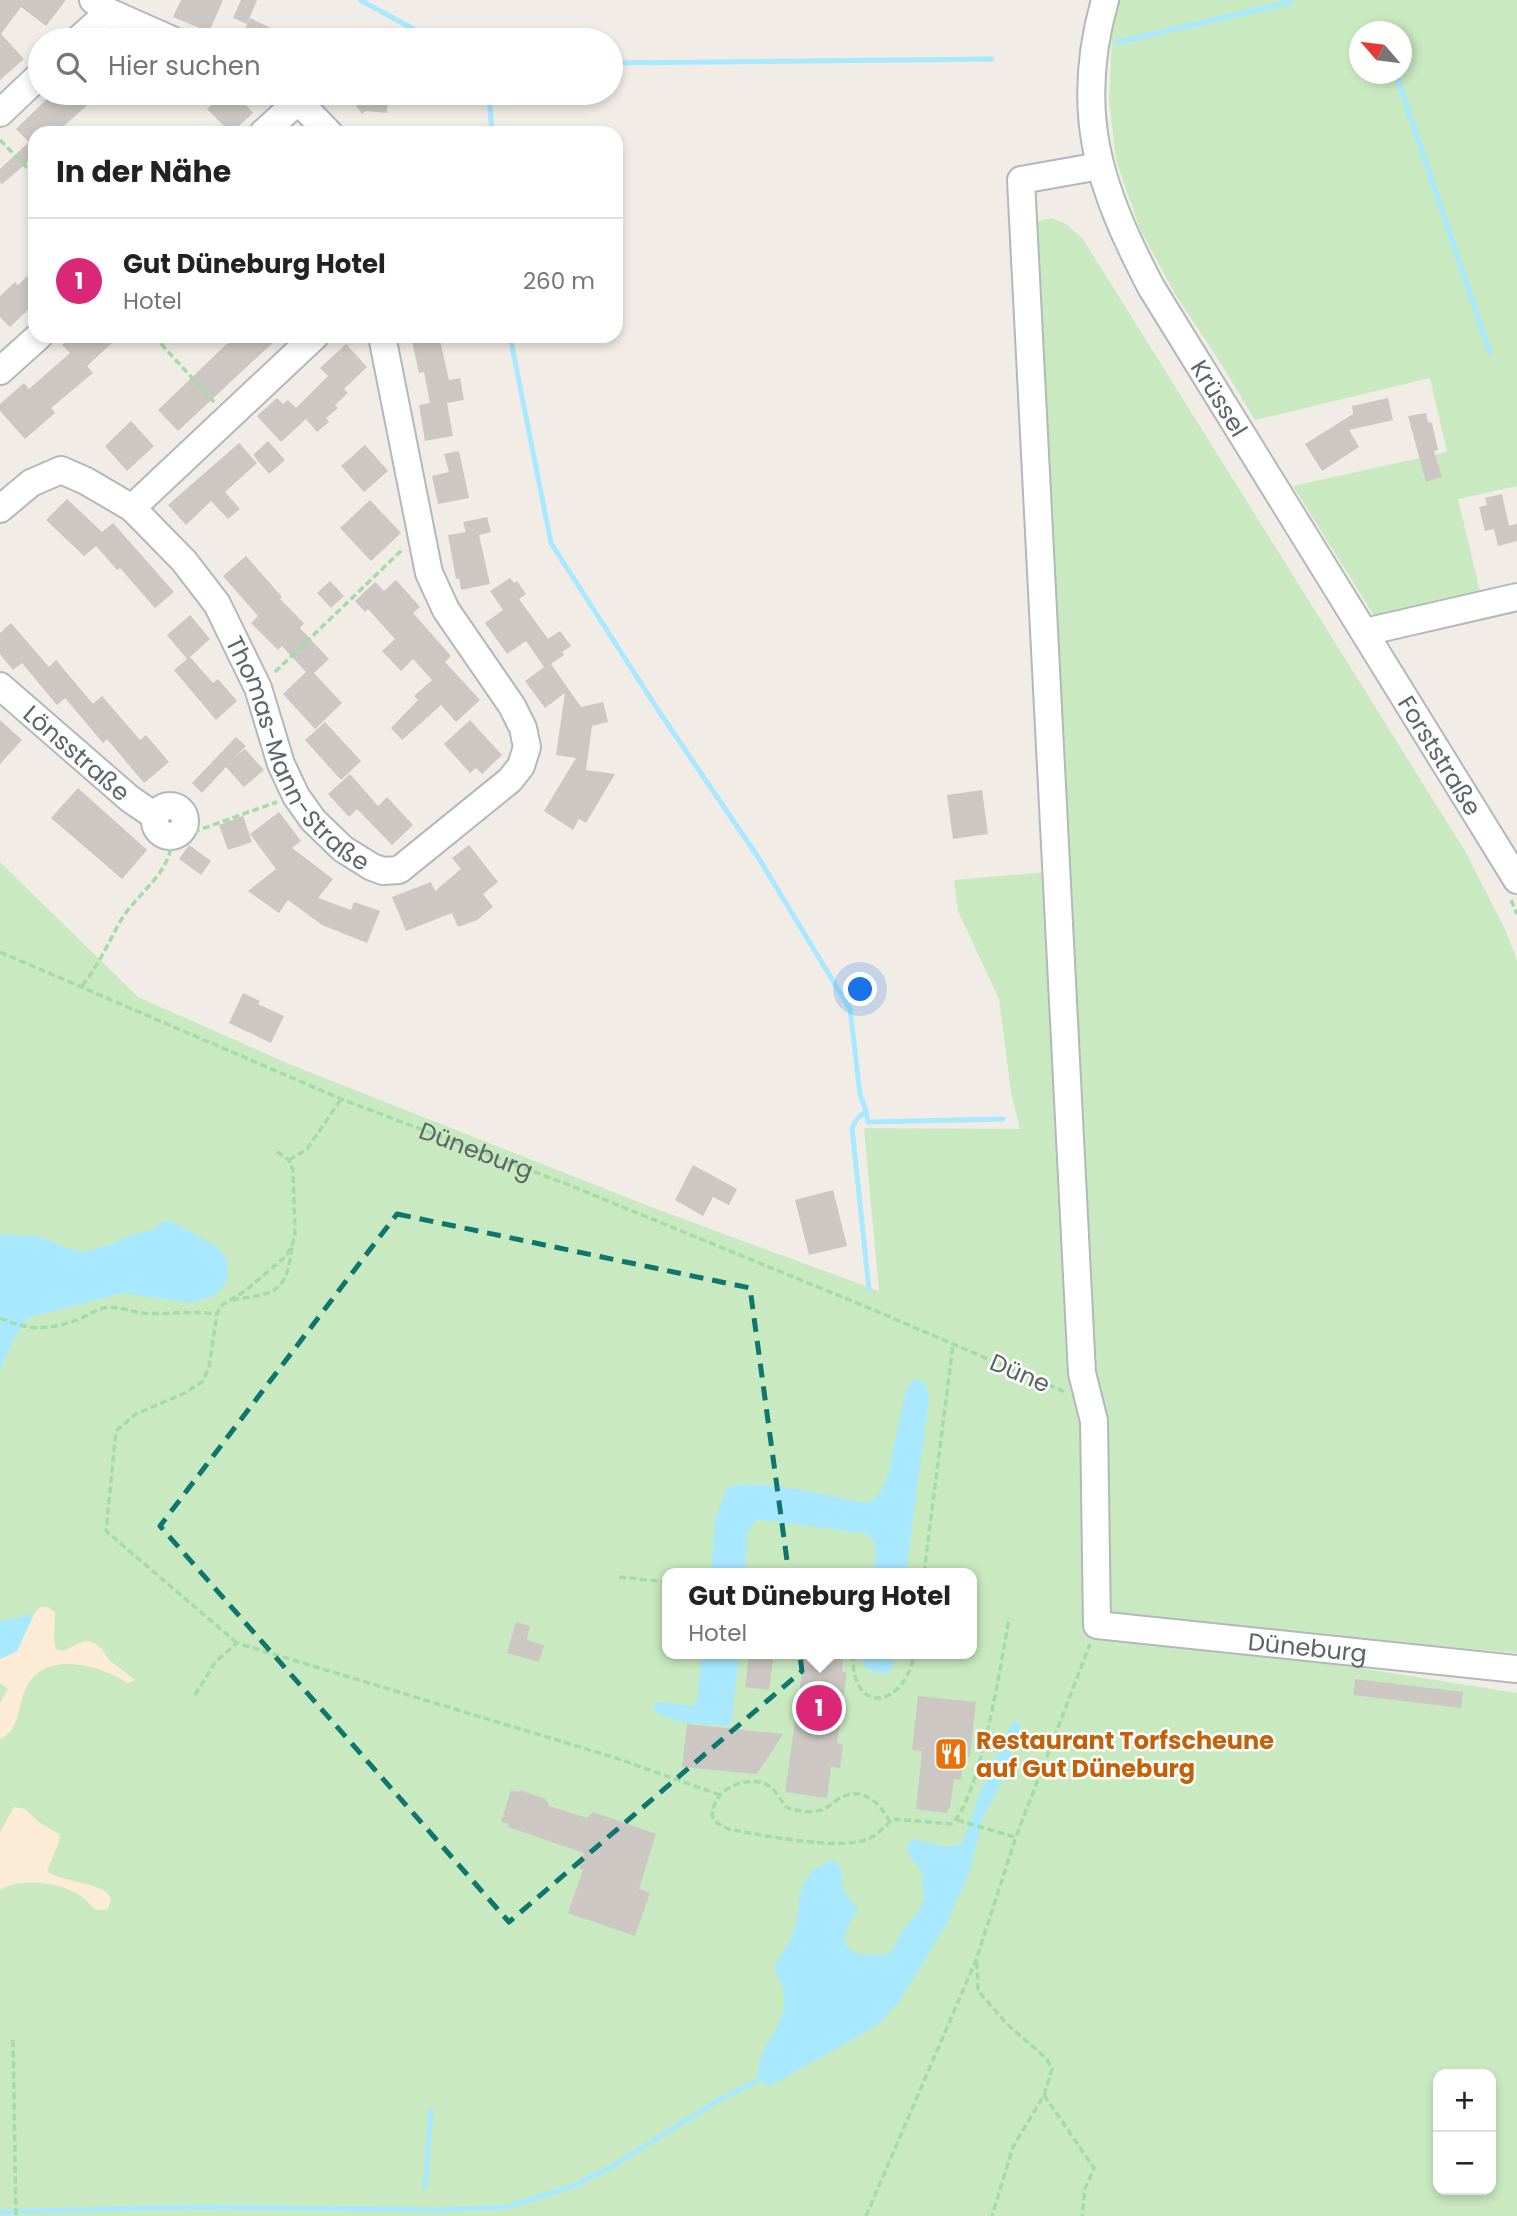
<!DOCTYPE html>
<html lang="de">
<meta charset="utf-8">
<style>
:root{--surface:#fff;--page:#f6f6f6;--text:#222;--muted:#767676;--line:#e0e0e0;--accent:#db2777}
body{margin:0;font-family:Poppins,sans-serif;background:var(--page);color:var(--text)}
.controls{position:absolute;right:21px;bottom:21px;display:grid;overflow:hidden;border-radius:14px;box-shadow:0 4px 10px #0003}
.controls button{width:63px;height:63px;display:grid;place-items:center;padding:0;border:0;border-bottom:2px solid var(--line);background:var(--surface);color:var(--text);font:35px sans-serif}
.compass{position:absolute;left:1349px;top:21px;width:63px;height:63px;border-radius:50%;background:var(--surface);box-shadow:0 4px 10px #0003;rotate:298deg}
.you{position:absolute;left:861px;top:990px;width:24px;height:24px;margin:-18px;border:5px solid #fff;border-radius:50%;background:#1a73e8;box-shadow:0 0 0 10px #1a73e833}
.badge{display:grid;place-items:center;width:46px;height:46px;border-radius:50%;background:var(--accent);color:#fff;font-size:23px;font-weight:700}
.pin{position:absolute;translate:-50% -50%;border:4px solid #fff;box-shadow:0 2px 7px #0006}
.popup{position:absolute;left:662px;top:1568px;width:315px;height:91px;box-sizing:border-box;display:grid;place-content:center;border-radius:14px;background:var(--surface);filter:drop-shadow(0 2px 5px #0005);font-size:23px;white-space:nowrap;color:var(--muted)}
.popup b{font-size:26px;color:var(--text)}
.popup::after{content:'';position:absolute;left:50%;top:100%;margin-left:-14px;border:14px solid transparent;border-top-color:var(--surface)}
.list{margin:0;padding:0;list-style:none}
h2{display:flex;justify-content:space-between;align-items:center;height:91px;margin:0;padding:0 28px;font-size:30px}
h2 small{font-size:23px;font-weight:400;color:var(--muted)}
.list li{display:grid;grid-template-columns:46px 1fr auto;gap:21px;align-items:center;box-sizing:border-box;height:126px;padding:0 28px;border-top:2px solid var(--line)}
.list b{display:block;font-size:26px;white-space:nowrap}
.list p{margin:0;font-size:23px;white-space:nowrap;color:var(--muted)}
.list em{font-size:23px;font-style:normal;color:var(--muted)}
.icon{flex:none;width:38px;height:38px;fill:none;stroke:currentColor;stroke-width:2;stroke-linecap:round;stroke-linejoin:round}
.map{position:relative;flex:none;width:1517px;height:2216px;overflow:hidden}
.search{position:absolute;background:var(--surface);box-shadow:0 4px 10px #0003;left:28px;top:28px;width:595px;height:77px;display:flex;align-items:center;gap:18px;box-sizing:border-box;padding:0 24px;border-radius:38px;color:var(--muted);font-size:26px}
.panel{position:absolute;background:var(--surface);box-shadow:0 4px 10px #0003;left:28px;top:126px;width:595px;height:217px;border-radius:21px}
.map>svg:first-child{display:block}
.green{fill:#c9eac1;fill-rule:evenodd}
.sand{fill:#fdecd5}
.water{fill:#a8e9ff}
.lines{fill:none;stroke-linecap:round;stroke-linejoin:round}
.stream{stroke:#a8e9ff;stroke-width:5}
.building{fill:#ccc7c2}
.minor-casing{stroke:#b3b8bb;stroke-width:30}
.path{stroke:#a3dca8;stroke-width:3.5;stroke-dasharray:7 3.5;stroke-linecap:butt}
.minor{stroke:#fff;stroke-width:26}
.marked{fill:none;stroke:#0f766e;stroke-width:5;stroke-dasharray:14 9;stroke-linejoin:round}
.labels{text-anchor:middle;dominant-baseline:central;stroke-width:5;stroke-linejoin:round;paint-order:stroke}
.street-label{font-size:24px;fill:#5d6467;stroke:#fff}
.food-label{font-size:24px;font-weight:bold;fill:#c56008;stroke:#fff;text-anchor:start}
</style>
<div class="map">
<svg width="1517" height="2216" viewBox="0 0 1517 2216">
<rect width="100%" height="100%" fill="#f1ece6"/>
<!-- green -->
<g class="green">
<path d="M1119,0H1517V486L1458,499L1481,595L1375,617L1293,486L1447,452L1430,378L1255,420L1222,365L1175,294L1140,229L1116,160L1109,99L1112,35ZM1360,32H1402V74H1360Z"/>
<path d="M1051,218L1066,224L1083,239L1465,851L1506,931L1517,961V1653L1366,1639L1360,1668L1517,1693V2216H0V862L138,997L289,1064L651,1207L879,1291L864,1128L1020,1129L1011,1092L999,999L958,911L954,880L1061,871L1036,240L1038,221ZM667,1573H971V1654H667ZM1438,2074H1491V2190H1438Z"/>
</g>
<!-- sand -->
<g class="sand">
<path d="M40,1607H48L55,1612L54,1640L56,1649L63,1651L84,1641L93,1642L101,1648L109,1660L135,1680L128,1683C100,1665 44,1649 26,1688C17,1706 20,1731 0,1739V1703L8,1689L0,1683V1659L17,1651L34,1614Z"/>
<path d="M14,1807L25,1809L40,1823L59,1834L60,1839L47,1871C64,1884 102,1881 111,1898L108,1909C92,1913 92,1904 81,1896C60,1882 21,1877 0,1890V1832Z"/>
</g>
<!-- water -->
<g class="water">
<polygon points="163,1221 170,1221 178,1225 216,1246 223,1254 227,1261 228,1277 222,1288 213,1296 191,1303 123,1293 28,1318 14,1338 0,1371 0,1234 39,1236 66,1248 84,1252 110,1245 120,1239 137,1233 150,1231"/>
<path d="M912,1379L925,1382L929,1399L906,1573H873C875,1559 881,1542 866,1534L764,1520H756L747,1535L745,1573H711L715,1520L727,1488C756,1476 834,1498 867,1503L880,1493L887,1478L905,1395Z"/>
<polygon points="34,1614 17,1651 0,1659 0,1621"/>
<path d="M702,1654H739L731,1726C710,1724 665,1725 653,1708L656,1702L692,1706L697,1703Z"/>
<polygon points="863,1654 895,1654 892,1668 885,1674 868,1670 862,1662"/>
<path d="M1018,1721L1021,1724L998,1790L983,1817L970,1870L947,1923L899,2002L876,2026L770,2086L758,2080C755,2043 790,2026 784,1993C783,1984 777,1976 774,1967C779,1955 789,1946 793,1933C805,1898 790,1879 832,1860C846,1869 840,1877 844,1890C847,1898 853,1903 858,1909C854,1916 847,1926 845,1935C841,1958 877,1957 891,1953L903,1929L918,1913L924,1898L922,1872L909,1855L907,1845L913,1839L947,1847L962,1844L980,1793L1011,1724Z"/>
</g>
<g class="lines">
<!-- stream -->
<g class="stream">
<polyline points="360,0 434,40"/>
<polyline points="1380,27 1382,32"/>
<polyline points="1118,42 1291,2"/>
<polyline points="611,63 992,59"/>
<polyline points="1396,74 1490,353"/>
<polyline points="489,93 492,133"/>
<polyline points="510,336 551,543 660,713 758,857 850,1009 860,1094 866,1111 857,1119 852,1128 869,1289"/>
<polyline points="866,1111 868,1122 1003,1119"/>
<polyline points="425,2187 431,2111"/>
<polyline points="0,2212 200,2207 440,2210 507,2207 571,2187 611,2167 717,2101 758,2080"/>
</g>
</g>
<!-- building -->
<g class="building">
<polygon points="0,0 66,0 46,26 21,7 1,34 24,59 0,80"/>
<polygon points="181,0 223,0 209,32 173,17"/>
<polygon points="241,0 257,0 247,24 233,18"/>
<polygon points="250,18 296,40 240,40"/>
<polygon points="53,93 101,93 56,133 35,133 35,170 28,162 2,184 0,182 0,169 29,142 16,129"/>
<polygon points="225,93 235,93 253,113 231,133 207,109"/>
<polygon points="358,93 388,93 387,113 366,111 362,114 351,99"/>
<polygon points="35,269 35,303 10,327 0,317 0,296 15,282 18,285"/>
<polygon points="71,336 105,336 112,343 87,366 93,373 51,408 55,413 25,439 0,411 0,404 24,383 29,389 70,353 62,345"/>
<polygon points="235,336 280,336 178,431 158,410"/>
<polygon points="411,336 439,336 449,380 460,378 464,400 447,403 453,436 425,441 419,405 430,403 424,372 419,373"/>
<polygon points="346,344 367,367 344,389 348,393 335,405 338,408 326,418 329,422 317,432 306,419 281,442 257,416 277,398 283,404 288,400 296,408 328,376 320,368"/>
<polygon points="1388,398 1393,420 1349,430 1359,447 1322,471 1305,444 1353,414 1352,406"/>
<polygon points="1426,413 1428,422 1432,423 1438,450 1434,451 1442,477 1426,482 1408,416"/>
<polygon points="131,421 154,446 127,471 105,446"/>
<polygon points="268,441 285,460 269,474 253,455"/>
<polygon points="239,443 257,463 225,492 240,509 228,519 211,501 186,525 168,505"/>
<polygon points="365,445 388,471 364,492 341,466"/>
<polygon points="459,451 469,498 438,504 432,476 449,472 444,454"/>
<polygon points="1502,494 1509,526 1517,524 1517,541 1498,546 1494,529 1485,531 1479,507 1487,505 1485,498"/>
<polygon points="67,499 102,532 113,523 174,592 155,608 120,568 117,570 96,546 84,556 46,520"/>
<polygon points="370,500 401,533 371,561 340,528"/>
<polygon points="487,517 491,532 479,535 490,584 461,590 459,578 456,579 448,535 466,532 463,522"/>
<polygon points="246,556 282,597 280,599 304,623 300,628 329,659 314,673 342,703 315,729 283,694 306,672 282,646 278,650 251,623 258,616 223,576"/>
<polygon points="510,578 514,583 517,581 526,594 519,599 548,639 560,631 571,646 562,652 564,655 551,664 581,707 603,702 608,722 592,726 586,770 615,774 586,823 579,819 573,830 544,811 576,758 556,755 565,693 545,708 525,681 544,667 526,641 507,654 485,623 503,610 490,591"/>
<polygon points="396,580 420,607 413,613 451,656 445,662 480,700 456,722 441,705 402,740 391,728 418,700 414,696 432,680 413,659 401,671 382,651 395,639 368,609 365,612 355,601 375,582 384,591"/>
<polygon points="330,581 344,596 331,608 317,593"/>
<polygon points="190,615 210,639 190,657 213,683 218,679 237,701 216,720 174,670 187,659 167,635"/>
<polygon points="11,623 49,667 56,660 93,704 102,696 140,740 146,735 169,762 144,783 107,739 103,743 65,698 57,705 22,663 13,670 0,654 0,633"/>
<polygon points="0,720 22,740 0,764"/>
<polygon points="470,720 502,755 482,774 476,768 470,773 444,744"/>
<polygon points="325,722 361,761 341,780 305,740"/>
<polygon points="236,737 246,746 234,758 245,749 264,770 244,787 226,767 202,793 192,783"/>
<polygon points="350,774 378,806 387,797 413,825 392,845 357,809 349,817 328,794"/>
<polygon points="78,788 147,850 122,879 51,818"/>
<polygon points="982,790 988,834 953,839 947,795"/>
<polygon points="279,812 301,841 292,848 333,879 318,898 351,910 354,902 380,911 367,943 322,925 288,900 279,913 248,891 276,869 250,834"/>
<polygon points="243,816 252,842 228,850 219,825"/>
<polygon points="189,845 211,861 201,875 179,859"/>
<polygon points="469,845 498,882 483,894 493,907 477,920 458,927 452,913 406,931 392,897 431,882 435,891 461,869 452,858"/>
<polygon points="243,993 260,1001 258,1004 284,1016 271,1043 229,1023"/>
<polygon points="693,1165 737,1189 729,1205 713,1197 703,1216 675,1200"/>
<polygon points="833,1190 847,1246 809,1255 795,1200"/>
<polygon points="516,1622 530,1626 527,1640 544,1645 539,1662 507,1653"/>
<polygon points="749,1654 774,1654 769,1690 745,1687"/>
<polygon points="802,1654 844,1654 842,1672 847,1672 837,1743 843,1744 840,1768 831,1767 827,1798 785,1792 802,1673"/>
<polygon points="1355,1679 1463,1692 1461,1708 1353,1695"/>
<polygon points="918,1696 976,1702 970,1757 964,1756 961,1780 954,1779 950,1807 946,1813 916,1809 922,1751 912,1750"/>
<polygon points="687,1724 783,1734 757,1774 682,1767"/>
<polygon points="511,1790 519,1792 520,1790 546,1799 549,1806 587,1818 593,1812 656,1834 639,1889 650,1893 635,1936 568,1913 583,1870 579,1868 584,1853 508,1827 509,1824 501,1822"/>
</g>
<g class="lines">
<defs>
<g id="minor">
<polyline points="93,0 109,12 172,40"/>
<path id="s2" d="M1105,0C1073,113 1099,187 1151,287L1517,880"/>
<polyline points="78,40 109,12"/>
<polyline points="298,101 329,133"/>
<polyline points="0,113 40,75"/>
<polyline points="263,133 298,101 283,93"/>
<path id="s3" d="M1100,166L1021,180L1082,1373L1094,1421L1097,1625L1517,1669"/>
<polyline points="0,371 39,336"/>
<polyline points="132,508 315,336"/>
<path id="s4" d="M0,509L31,483L61,470L86,481L132,508L184,561L217,604L258,688L281,764L296,796L313,820L343,849L372,867L383,871L399,870L510,780L521,766L527,747L523,728L512,706L446,610L429,573L382,336"/>
<polyline points="1365,632 1517,597"/>
<path id="s5" d="M0,686L130,799L155,816"/>
<circle cx="170" cy="821" r="15"/>
</g>
</defs>
<!-- minor casing -->
<use href="#minor" class="minor-casing"/>
<!-- path -->
<g class="path">
<polyline points="0,140 35,176"/>
<polyline points="154,336 214,402"/>
<polyline points="275,672 403,549"/>
<polyline points="183,829 193,832 277,802"/>
<polyline points="1511,900 1517,914"/>
<path id="s1" d="M0,952L341,1099L564,1183L862,1305L1065,1392"/>
<path d="M82,986C99,965 108,943 121,920C138,892 172,873 172,837"/>
<polyline points="289,1160 307,1149 341,1099"/>
<path d="M232,1300C274,1293 286,1295 292,1247"/>
<path d="M0,1318C29,1330 43,1331 74,1321C84,1318 93,1311 104,1308C117,1305 128,1311 141,1313C166,1315 192,1310 217,1314"/>
<polyline points="924,1573 953,1345"/>
<polyline points="619,1577 667,1582"/>
<polyline points="237,1643 106,1531 116,1431 136,1414 185,1393 202,1382 209,1367 217,1314 222,1305 245,1291 285,1257 292,1246 295,1234 293,1170 289,1160 275,1150"/>
<path d="M853,1654C851,1717 905,1708 914,1654"/>
<polyline points="195,1695 216,1661 237,1643 616,1758 720,1795"/>
<polyline points="957,1820 1015,1837"/>
<path d="M890,1822C880,1804 864,1786 842,1797C835,1800 831,1806 824,1809C813,1814 796,1811 786,1807C781,1801 777,1793 772,1788C759,1776 731,1782 720,1795C715,1801 713,1808 712,1816L717,1823L728,1829C761,1835 838,1851 868,1839C878,1835 885,1826 893,1819L951,1824C980,1801 1002,1658 1009,1618"/>
<polyline points="977,1962 978,1991 1008,2025 1046,2058 1052,2069 1044,2095 1013,2147 992,2216"/>
<polyline points="13,2040 16,2216"/>
<polyline points="1044,2095 1094,2168 1085,2189 1082,2216"/>
<polyline points="866,2216 976,1960 1016,1837 1090,1644"/>
</g>
<!-- minor -->
<use href="#minor" class="minor"/>
</g>
<!-- marked area -->
<path class="marked" d="M397,1214L750,1288L802,1671L509,1922L160,1526Z"/>
<!-- icons -->
<defs>
<symbol id="restaurant-square" viewBox="-11 -11 22 22"><rect x="-9" y="-9" width="18" height="18" rx="4" fill="#e8710a" stroke="#fff"/><path d="M-5-6h1v4h1v-4h1v4h1v-4h1v5L-1.5 .5V6h-2V.5L-5-1ZM5-6V6H3V1.5H1.5Q1.5-4 5-6Z" fill="#fff"/></symbol>
</defs>
<g fill-rule="evenodd">
<use href="#restaurant-square" x="932" y="1735" width="38" height="38"/>
</g>
<g class="labels">
<!-- street labels -->
<g class="street-label">
<text stroke="none"><textPath href="#s2" startOffset="430">Krüssel</textPath></text>
<text stroke="none"><textPath href="#s4" startOffset="455">Thomas-Mann-Straße</textPath></text>
<text stroke="none"><textPath href="#s5" startOffset="102">Lönsstraße</textPath></text>
<text stroke="none"><textPath href="#s2" startOffset="850">Forststraße</textPath></text>
<text stroke="none"><textPath href="#s1" startOffset="516">Düneburg</textPath></text>
<text transform="translate(1020 1373) rotate(23)">Düne</text>
<text stroke="none"><textPath href="#s3" startOffset="1740">Düneburg</textPath></text>
</g>
<!-- food labels -->
<g class="food-label">
<text x="976" y="1740">Restaurant Torfscheune<tspan x="976" dy="28">auf Gut Düneburg</tspan></text>
</g>
</g>
</svg>
<div class="controls">
<button>+</button>
<button>−</button>
</div>
<svg class="compass" viewBox="-18 -18 36 36"><path d="M0-13l5 13h-10z" fill="#e53935"/><path d="M0 13l5-13h-10z" fill="#767676"/></svg>
<div class="you"></div>
<div class="pin badge" style="left:819px;top:1708px">1</div>
<div class="popup"><b>Gut Düneburg Hotel</b>Hotel</div>
<div class="search"><svg class="icon" aria-label="search" viewBox="0 0 24 24"><circle cx="10" cy="10" r="6"/><path d="M15 15l6 6"/></svg>Hier suchen</div>
<section class="panel">
<h2>In der Nähe<small></small></h2>
<ul class="list">
<li><span class="badge">1</span><div><b>Gut Düneburg Hotel</b><p>Hotel</p></div><em>260 m</em></li>
</ul>
</section>
</div>
